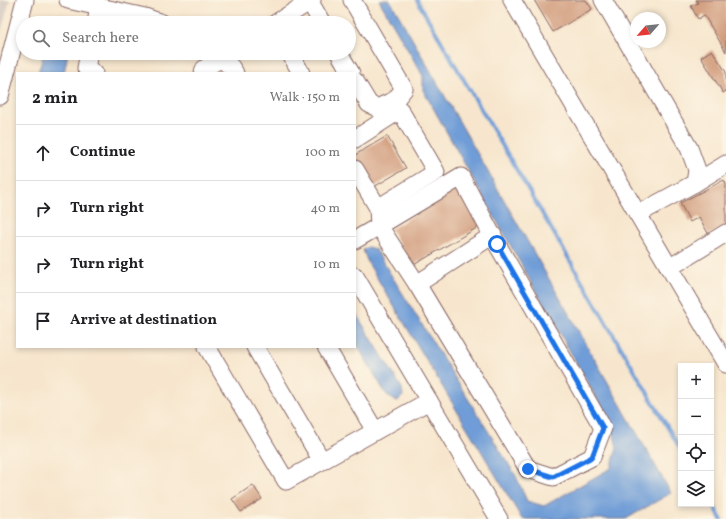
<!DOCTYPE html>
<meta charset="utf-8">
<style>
:root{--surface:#fff;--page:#f2f2f2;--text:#202124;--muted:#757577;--line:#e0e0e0}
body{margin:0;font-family:Vollkorn,serif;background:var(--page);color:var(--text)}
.controls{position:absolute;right:12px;bottom:12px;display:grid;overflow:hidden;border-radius:0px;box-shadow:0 2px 6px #0003}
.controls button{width:36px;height:36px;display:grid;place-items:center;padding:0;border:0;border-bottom:1px solid var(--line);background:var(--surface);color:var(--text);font:20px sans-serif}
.compass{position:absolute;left:630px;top:12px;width:36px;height:36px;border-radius:50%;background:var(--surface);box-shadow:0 2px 6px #0003;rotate:242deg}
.stop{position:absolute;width:12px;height:12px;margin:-9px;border:3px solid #1a73e8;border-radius:50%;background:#fff}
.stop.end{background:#1a73e8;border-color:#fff;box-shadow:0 1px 4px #0008}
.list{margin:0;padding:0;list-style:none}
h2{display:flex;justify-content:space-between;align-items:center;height:52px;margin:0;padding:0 16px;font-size:17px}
h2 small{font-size:13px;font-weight:400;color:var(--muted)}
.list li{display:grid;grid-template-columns:26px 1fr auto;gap:12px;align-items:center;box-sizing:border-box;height:56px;padding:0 16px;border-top:1px solid var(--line)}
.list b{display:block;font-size:15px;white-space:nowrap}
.list em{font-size:13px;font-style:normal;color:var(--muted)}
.icon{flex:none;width:22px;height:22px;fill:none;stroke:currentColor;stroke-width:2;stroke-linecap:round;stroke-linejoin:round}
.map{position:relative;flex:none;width:726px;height:519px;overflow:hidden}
.search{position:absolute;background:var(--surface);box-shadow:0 2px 6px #0003;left:16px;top:16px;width:340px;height:44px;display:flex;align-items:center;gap:10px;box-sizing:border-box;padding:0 14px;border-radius:22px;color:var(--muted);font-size:15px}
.panel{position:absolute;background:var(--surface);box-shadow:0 2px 6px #0003;left:16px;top:72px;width:340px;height:276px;border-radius:0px}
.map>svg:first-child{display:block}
.industrial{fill:#cec2b9}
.water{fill:#6f9dd7;stroke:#5c5e81}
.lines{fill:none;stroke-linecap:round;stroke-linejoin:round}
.stream{stroke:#6f9dd7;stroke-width:4}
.building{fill:#d29d7e}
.minor-casing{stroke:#876564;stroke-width:19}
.minor{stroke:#fff;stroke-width:17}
.route{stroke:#1a73e8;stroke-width:5}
</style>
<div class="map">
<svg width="726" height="519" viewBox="0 0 726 519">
<rect width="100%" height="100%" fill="#fcf5e5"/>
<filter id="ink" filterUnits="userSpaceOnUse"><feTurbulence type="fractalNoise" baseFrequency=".025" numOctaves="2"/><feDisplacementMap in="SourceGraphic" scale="8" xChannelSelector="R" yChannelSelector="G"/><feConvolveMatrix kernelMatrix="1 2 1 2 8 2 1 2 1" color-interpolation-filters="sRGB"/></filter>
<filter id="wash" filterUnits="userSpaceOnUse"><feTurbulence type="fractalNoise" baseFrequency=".012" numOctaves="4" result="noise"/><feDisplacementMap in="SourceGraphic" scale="16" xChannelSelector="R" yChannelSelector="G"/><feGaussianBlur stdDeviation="0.9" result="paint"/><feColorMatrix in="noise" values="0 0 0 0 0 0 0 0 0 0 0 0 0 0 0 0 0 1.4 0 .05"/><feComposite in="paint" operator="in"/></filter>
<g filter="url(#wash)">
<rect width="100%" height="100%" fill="#f7e6cd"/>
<!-- industrial -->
<polygon class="industrial" points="0,0 10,0 0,35"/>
<!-- water -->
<g class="water">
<polygon points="379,0 390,0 671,493 626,519 522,519 368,263 363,250 368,247 375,249 516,476 527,501 544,506 611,468 617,448 612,426 423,90 423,76"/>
<polygon points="44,53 68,53 64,73 38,73"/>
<polygon points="355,312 402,388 403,396 398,401 392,399 386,394 355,342"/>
</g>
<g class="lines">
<!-- stream -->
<g class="stream">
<polyline points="417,0 681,450"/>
<polyline points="711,501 721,519"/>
</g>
</g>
<g id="blocks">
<!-- building -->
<g class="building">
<polygon points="534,0 586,0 592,9 553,32"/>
<polygon points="696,0 726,0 726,52 704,15 698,19 691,6 698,3"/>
<polygon points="712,50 726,72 726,91 723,93 701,57"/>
<polygon points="387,136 406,168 372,188 355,158 355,155"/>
<polygon points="724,180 726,184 726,226 709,235 699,217 690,222 680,203"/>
<polygon points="458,189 480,226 412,266 391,229"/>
<polygon points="253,485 262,499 241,512 232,499"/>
</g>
</g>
</g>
<g filter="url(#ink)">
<use href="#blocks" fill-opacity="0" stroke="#876564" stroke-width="1"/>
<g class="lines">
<defs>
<g id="minor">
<polyline points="68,0 145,17 162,23"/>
<polyline points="352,0 404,89 395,100 377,108 369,104 355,81"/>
<polyline points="512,0 726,364"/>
<polyline points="603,0 689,148 697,170 695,183 638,214"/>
<polyline points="310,2 322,23"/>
<polyline points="96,23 99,7"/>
<polyline points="276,23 312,0"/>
<polyline points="89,53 86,68 94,73"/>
<polyline points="215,53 231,67 235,73"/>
<polyline points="290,53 301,73"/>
<polyline points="339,53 351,73"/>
<polyline points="203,73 204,69 229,53"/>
<polyline points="0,96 25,0"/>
<polyline points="355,139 400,110 436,172 378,208"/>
<polyline points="355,169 378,208 379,226 355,240"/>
<polygon points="461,177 497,244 603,428 592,457 553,477 528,469 417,284 379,226"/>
<polyline points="695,183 726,164"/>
<polyline points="669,268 726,233"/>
<polyline points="355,276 499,519"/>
<polyline points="417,284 493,235"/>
<polyline points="207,347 286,481 429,401"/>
<polyline points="255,347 322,461"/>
<polyline points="326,347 375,431"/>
</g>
</defs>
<!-- minor casing -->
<use href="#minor" class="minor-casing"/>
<!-- minor -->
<use href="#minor" class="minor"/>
</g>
</g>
<g class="lines" filter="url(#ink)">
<!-- route -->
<polyline class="route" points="497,244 603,428 592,457 553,477 528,469"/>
</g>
</svg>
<div class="controls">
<button>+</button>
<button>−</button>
<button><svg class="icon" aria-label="locate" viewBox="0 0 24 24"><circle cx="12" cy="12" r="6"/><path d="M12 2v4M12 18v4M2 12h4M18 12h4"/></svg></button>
<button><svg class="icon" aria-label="layers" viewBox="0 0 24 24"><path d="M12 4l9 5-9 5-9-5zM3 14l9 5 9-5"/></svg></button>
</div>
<svg class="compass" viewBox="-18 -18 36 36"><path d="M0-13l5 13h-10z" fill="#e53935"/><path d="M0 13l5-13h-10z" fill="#757577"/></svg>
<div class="stop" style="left:497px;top:244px"></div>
<div class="stop end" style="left:528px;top:469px"></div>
<div class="search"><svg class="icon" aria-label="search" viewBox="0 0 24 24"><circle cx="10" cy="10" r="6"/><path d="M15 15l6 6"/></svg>Search here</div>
<section class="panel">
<h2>2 min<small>Walk · 150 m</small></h2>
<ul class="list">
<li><svg class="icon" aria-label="ahead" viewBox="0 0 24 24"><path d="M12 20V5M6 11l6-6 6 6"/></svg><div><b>Continue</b></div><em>100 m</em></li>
<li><svg class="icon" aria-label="right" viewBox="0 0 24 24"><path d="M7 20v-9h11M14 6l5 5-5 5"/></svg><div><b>Turn right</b></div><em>40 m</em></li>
<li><svg class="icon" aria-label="right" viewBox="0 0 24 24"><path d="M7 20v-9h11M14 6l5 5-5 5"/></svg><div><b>Turn right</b></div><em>10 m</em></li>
<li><svg class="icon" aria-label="arrive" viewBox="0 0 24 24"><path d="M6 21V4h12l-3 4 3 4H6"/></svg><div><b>Arrive at destination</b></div></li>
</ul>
</section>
</div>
